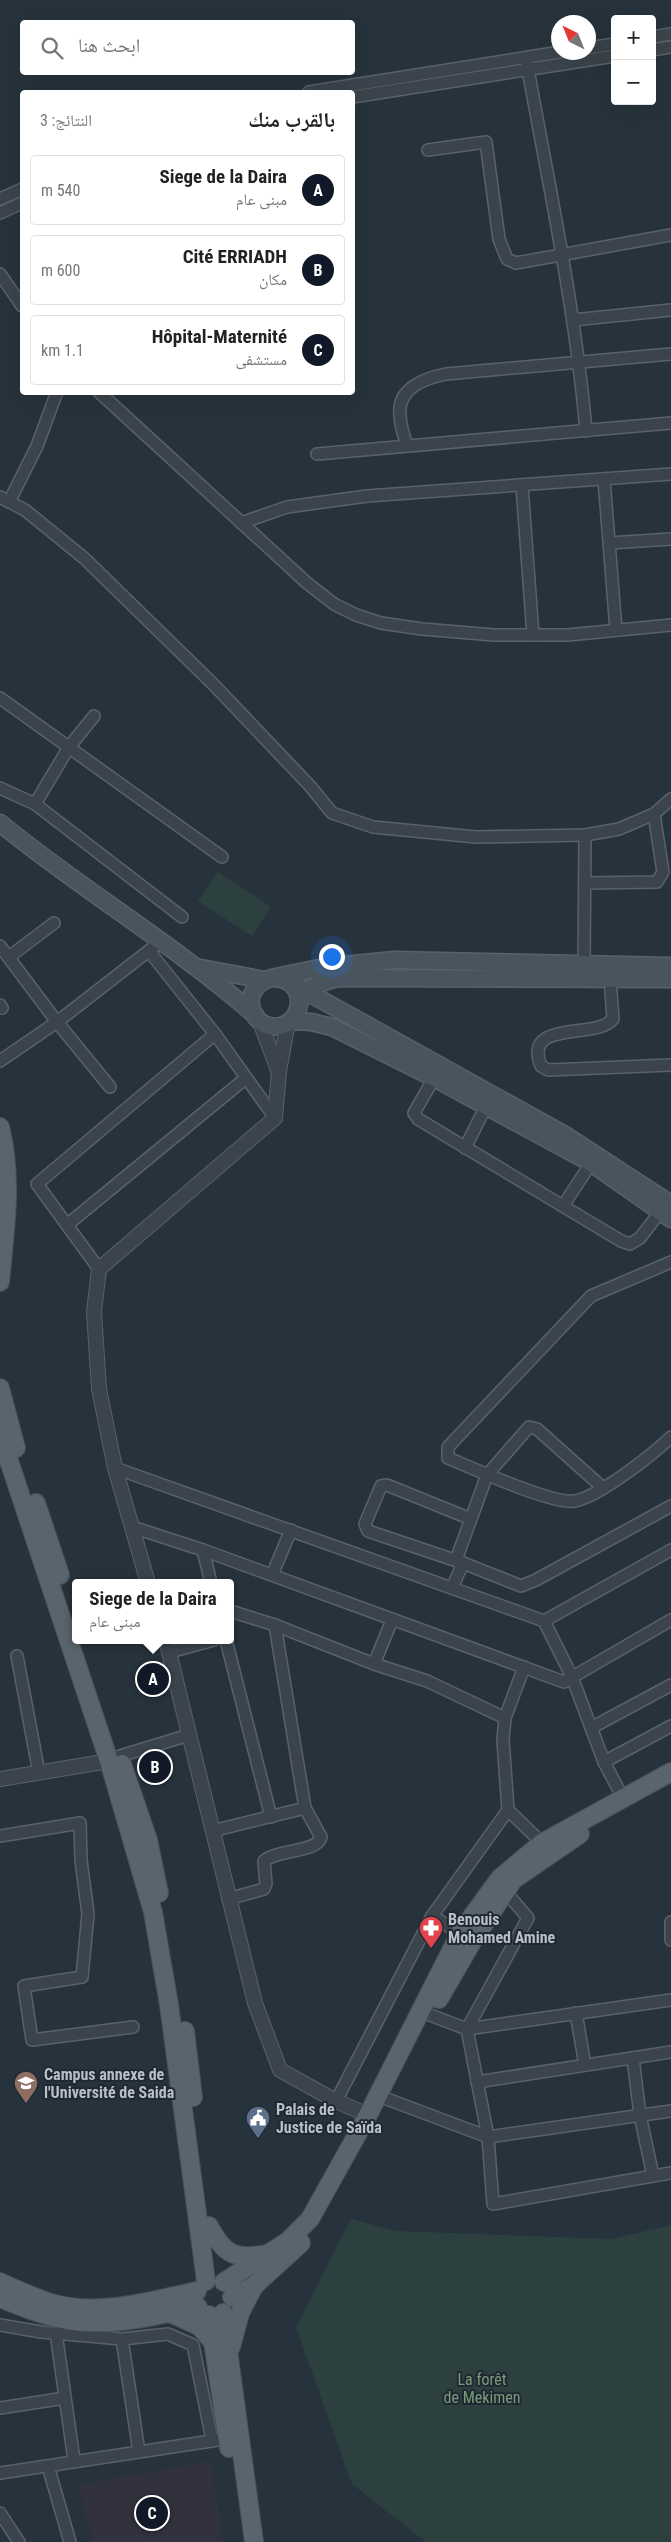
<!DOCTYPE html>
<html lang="ar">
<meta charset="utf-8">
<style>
:root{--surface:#fff;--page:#f6f6f6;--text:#222;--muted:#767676;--line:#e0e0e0;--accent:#111827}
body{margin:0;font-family:"Roboto Condensed","Noto Naskh Arabic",sans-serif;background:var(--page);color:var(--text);direction:rtl}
.controls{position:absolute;right:15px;top:15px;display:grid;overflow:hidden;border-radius:5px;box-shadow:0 5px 20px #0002}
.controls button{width:45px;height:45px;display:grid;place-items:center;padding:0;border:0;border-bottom:1px solid var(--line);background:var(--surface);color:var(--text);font:25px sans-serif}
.compass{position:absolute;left:551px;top:15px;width:45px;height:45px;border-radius:50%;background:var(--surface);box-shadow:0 5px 20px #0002;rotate:317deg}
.you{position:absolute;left:331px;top:956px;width:18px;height:18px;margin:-12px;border:4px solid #fff;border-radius:50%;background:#1a73e8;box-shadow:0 0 0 8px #1a73e833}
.badge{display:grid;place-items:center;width:32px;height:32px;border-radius:50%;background:var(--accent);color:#fff;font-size:16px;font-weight:700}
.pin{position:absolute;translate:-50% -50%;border:2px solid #fff;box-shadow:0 1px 5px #0006}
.popup{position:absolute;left:72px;top:1579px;width:162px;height:65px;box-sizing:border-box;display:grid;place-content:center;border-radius:5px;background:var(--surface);filter:drop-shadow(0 1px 4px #0005);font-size:16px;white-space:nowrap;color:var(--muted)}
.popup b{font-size:19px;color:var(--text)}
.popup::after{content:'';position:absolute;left:50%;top:100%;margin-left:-10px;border:10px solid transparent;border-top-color:var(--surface)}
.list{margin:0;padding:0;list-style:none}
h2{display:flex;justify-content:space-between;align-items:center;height:65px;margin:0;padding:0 20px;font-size:21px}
h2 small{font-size:16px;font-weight:400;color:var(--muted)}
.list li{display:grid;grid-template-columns:32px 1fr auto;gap:15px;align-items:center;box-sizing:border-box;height:70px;margin:0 10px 10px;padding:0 10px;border:1px solid var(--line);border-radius:5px}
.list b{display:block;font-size:19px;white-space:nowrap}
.list p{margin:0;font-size:16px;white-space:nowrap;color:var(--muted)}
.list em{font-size:16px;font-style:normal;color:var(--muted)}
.icon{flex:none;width:28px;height:28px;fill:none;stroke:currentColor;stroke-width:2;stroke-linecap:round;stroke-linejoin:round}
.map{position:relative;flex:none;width:671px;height:2542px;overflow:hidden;direction:ltr}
.search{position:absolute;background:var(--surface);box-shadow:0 5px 20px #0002;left:20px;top:20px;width:335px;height:55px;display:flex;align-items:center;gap:12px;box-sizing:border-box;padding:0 18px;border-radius:5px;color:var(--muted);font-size:19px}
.panel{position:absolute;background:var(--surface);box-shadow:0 5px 20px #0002;left:20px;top:90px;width:335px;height:305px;border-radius:5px;direction:rtl}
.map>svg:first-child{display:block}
.medical{fill:#32323e}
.green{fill:#2c413f}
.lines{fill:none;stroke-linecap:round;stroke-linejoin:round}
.minor-casing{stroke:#59626a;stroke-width:14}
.tertiary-casing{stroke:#59626a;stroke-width:16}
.secondary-casing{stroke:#59626a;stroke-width:19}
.primary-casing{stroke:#475058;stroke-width:20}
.minor{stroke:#3b444c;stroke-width:11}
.tertiary{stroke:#3b444c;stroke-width:14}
.secondary{stroke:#4a545f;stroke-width:16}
.primary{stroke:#59646c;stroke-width:18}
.labels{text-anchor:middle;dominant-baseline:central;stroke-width:4;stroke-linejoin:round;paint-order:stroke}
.poi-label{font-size:16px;font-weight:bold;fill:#b7bfc7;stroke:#202932;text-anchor:start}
.park-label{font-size:16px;fill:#789b7c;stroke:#202932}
</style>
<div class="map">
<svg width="671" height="2542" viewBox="0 0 671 2542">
<rect width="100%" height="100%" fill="#27333c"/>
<!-- medical -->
<polygon class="medical" points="211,2461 223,2542 92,2542 78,2485"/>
<!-- green -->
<g class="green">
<polygon points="218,872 271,907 252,936 198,901"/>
<polygon points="351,2219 396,2231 612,2239 671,2225 671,2542 426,2542 352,2484 296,2327"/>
</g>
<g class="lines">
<defs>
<g id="minor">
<polyline points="652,37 671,34"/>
<polyline points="588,48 615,44"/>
<polyline points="652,50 671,47"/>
<path d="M526,58C548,182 575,305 586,431"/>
<polyline points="309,92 560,52"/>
<polyline points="352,97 615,56"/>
<polyline points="428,150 486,142 499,239 507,259 516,263 671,235"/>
<polyline points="0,199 22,189"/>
<polyline points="0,213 22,203"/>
<polyline points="0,274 22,306"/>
<polyline points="573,320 671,310"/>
<polyline points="99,392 307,583 334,604 356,615 381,623 422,629 494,635 568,635 671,625"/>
<path d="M407,446C404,436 400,425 400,415C397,388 426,378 446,374L671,354"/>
<polyline points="317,454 671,423"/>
<polyline points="604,479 616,630"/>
<polyline points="522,486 533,635"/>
<polyline points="0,497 25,510 84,558 213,684 310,786 332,813 373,827 476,837 585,835 619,829 654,814 671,799"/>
<polyline points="9,502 37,446 57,392"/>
<polyline points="241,523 287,507 367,496 671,474"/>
<polyline points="610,543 671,539"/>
<polyline points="0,698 222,857"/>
<polyline points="0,788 35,804 182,917"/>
<polyline points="35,804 69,747 94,716"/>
<polyline points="585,883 657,882 663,872 654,814"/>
<polyline points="0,946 57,1022 110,1087"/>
<polyline points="149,951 215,1034 275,1118"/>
<polyline points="9,957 54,923"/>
<polyline points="584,964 585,835"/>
<path d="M610,978L613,1019C596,1040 522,1019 541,1066L548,1070L671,1065"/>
<polyline points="0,1005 2,1008"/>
<polyline points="0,1061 57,1022 155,946"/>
<polyline points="434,1078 414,1113 418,1119 621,1241 630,1244 640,1238 660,1212"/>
<polyline points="465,1148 486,1106"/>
<polyline points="563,1206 591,1163"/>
<polyline points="67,1225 246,1078"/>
<path d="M671,1262L591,1296L448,1447V1458C472,1468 553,1505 575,1501C600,1496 652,1455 671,1437"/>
<polyline points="99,1269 37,1184 215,1034"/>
<polyline points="115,1468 544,1621 572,1677 604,1762 623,1798"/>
<polyline points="471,1519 387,1485 381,1486 365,1524 368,1531 463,1563 521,1586 536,1580 671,1506"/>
<polyline points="132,1527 203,1550 564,1682 671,1620"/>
<polyline points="203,1550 211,1583"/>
<polyline points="456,1560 487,1475 529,1427 537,1429 602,1487"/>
<polyline points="272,1575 291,1530"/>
<polyline points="452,1588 463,1563"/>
<polyline points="230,1611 275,1625 374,1664 392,1620"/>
<polyline points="544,1621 671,1550"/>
<polyline points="226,1640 271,1817"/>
<polyline points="170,1652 214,1640"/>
<polyline points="17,1656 39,1773"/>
<polyline points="374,1664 427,1681 505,1718"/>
<polyline points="591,1728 671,1685"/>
<polyline points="120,1756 189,1735"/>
<polyline points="604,1762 671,1726"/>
<polyline points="508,1810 542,1843"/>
<polyline points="212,1831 305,1808"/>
<polyline points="0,1836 80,1823 81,1860 88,1914 82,1977 24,1986 32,2040 133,2027"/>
<polyline points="505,1891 528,1918 467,2029 488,2137 493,2204 671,2173"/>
<path d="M228,1899L264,1889L266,1884L264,1861C278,1849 317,1853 321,1837L305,1808L275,1625"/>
<polyline points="432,1916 460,1933"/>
<polyline points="671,1922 671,1940"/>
<polyline points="576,2013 585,2065"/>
<polyline points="430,2015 467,2029 671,2000"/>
<polyline points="633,2058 640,2115 653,2176"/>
<polyline points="477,2082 671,2052"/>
<polyline points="387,2099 488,2137 671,2111"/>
<polyline points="336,2101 432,1916 508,1810 503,1740 505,1718 524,1667"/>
<polyline points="0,2325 41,2332 122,2339 168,2334 193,2345 212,2440"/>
<polyline points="56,2333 74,2460"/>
<polyline points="122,2339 139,2452"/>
<polyline points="0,2408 65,2398"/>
<polyline points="48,2466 70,2542"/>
<polyline points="0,2473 218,2440"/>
<polyline points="0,2513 19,2542"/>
</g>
<g id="tertiary">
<polyline points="260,1022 278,1070"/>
<polyline points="148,1583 115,1468 99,1389 94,1312 99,1269 275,1118 279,1071 288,1022"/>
<polyline points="166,1640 255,2003 280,2070 336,2101 368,2115"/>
<polyline points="0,1779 109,1761 117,1758"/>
</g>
<g id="secondary">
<path d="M0,823C82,890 175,945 255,1015"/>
<polyline points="201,968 264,980"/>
<path d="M271,978C313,977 304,1033 269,1026C263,1024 257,1020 254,1014C245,998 255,983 271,978L324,967L394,960L671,966"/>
<polyline points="291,983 565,1135 671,1204"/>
<path d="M301,1000C309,986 324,981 339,978L671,979"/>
<polyline points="290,1021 311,1022 332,1027 434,1078 591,1163 671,1219"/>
</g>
<g id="primary">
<path d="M0,1127C13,1178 5,1230 0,1282"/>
<polyline points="0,1388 16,1448"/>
<polyline points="0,1434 109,1761 153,1912 169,2005 206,2281"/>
<polyline points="36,1503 60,1575"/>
<polyline points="122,1764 148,1840 159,1893"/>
<polyline points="439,1999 472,1942 513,1880 580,1834"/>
<polyline points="185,2031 193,2097"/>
<path d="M209,2226C224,2255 235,2260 267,2254"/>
<path d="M0,2282C17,2290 33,2297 51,2303C98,2317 150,2301 197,2291"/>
<polyline points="224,2282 288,2241 310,2219 368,2115 460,1933 500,1878 542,1843 671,1772"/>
<polyline points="232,2297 254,2286 301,2243"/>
<path d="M0,2298C24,2308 47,2317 73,2321C113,2327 159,2315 198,2307"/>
<polyline points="170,2313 199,2326 213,2342"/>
<polyline points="223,2313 254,2542"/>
<polyline points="209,2315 229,2448"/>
<polyline points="231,2347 240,2313 254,2286"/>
</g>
</defs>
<!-- minor casing -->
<use href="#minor" class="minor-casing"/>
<!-- tertiary casing -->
<use href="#tertiary" class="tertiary-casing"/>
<!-- secondary casing -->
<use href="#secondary" class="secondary-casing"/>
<!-- primary casing -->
<use href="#primary" class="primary-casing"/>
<!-- minor -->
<use href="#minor" class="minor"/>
<!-- tertiary -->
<use href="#tertiary" class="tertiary"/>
<!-- secondary -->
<use href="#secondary" class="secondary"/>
<!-- primary -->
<use href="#primary" class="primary"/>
</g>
<!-- icons -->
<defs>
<symbol id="pharmacy-pin" viewBox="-11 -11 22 30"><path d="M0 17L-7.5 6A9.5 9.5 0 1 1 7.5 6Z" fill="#e0444e" stroke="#202932"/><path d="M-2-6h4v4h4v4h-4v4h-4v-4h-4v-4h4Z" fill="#fff"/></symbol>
<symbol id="university-pin" viewBox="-11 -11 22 30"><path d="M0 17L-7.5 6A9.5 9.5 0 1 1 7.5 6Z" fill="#8d6e63" stroke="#202932"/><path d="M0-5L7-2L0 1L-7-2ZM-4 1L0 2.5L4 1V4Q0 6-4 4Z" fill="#fff"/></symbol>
<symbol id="civic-pin" viewBox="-11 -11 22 30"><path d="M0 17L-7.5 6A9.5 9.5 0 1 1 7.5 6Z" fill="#5c6f8a" stroke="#202932"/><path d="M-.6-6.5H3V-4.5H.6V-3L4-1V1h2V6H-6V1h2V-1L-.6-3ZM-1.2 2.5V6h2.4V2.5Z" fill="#fff"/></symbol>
</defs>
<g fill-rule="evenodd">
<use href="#pharmacy-pin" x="417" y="1914" width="28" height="38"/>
<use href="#university-pin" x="12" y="2069" width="28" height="38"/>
<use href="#civic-pin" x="244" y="2104" width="28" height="38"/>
</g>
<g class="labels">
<!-- poi labels -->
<g class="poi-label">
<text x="448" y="1919">Benouis<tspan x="448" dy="18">Mohamed Amine</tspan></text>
<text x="44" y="2074">Campus annexe de<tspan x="44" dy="18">l'Université de Saida</tspan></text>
<text x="276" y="2109">Palais de<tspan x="276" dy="18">Justice de Saïda</tspan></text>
</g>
<!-- park labels -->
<g class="park-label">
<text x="482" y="2379">La forêt<tspan x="482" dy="18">de Mekimen</tspan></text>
</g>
</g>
</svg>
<div class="controls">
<button>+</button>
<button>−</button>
</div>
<svg class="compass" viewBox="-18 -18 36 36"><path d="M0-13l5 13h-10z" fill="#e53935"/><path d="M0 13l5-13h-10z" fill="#767676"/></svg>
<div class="you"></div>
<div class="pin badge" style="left:153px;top:1679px">A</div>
<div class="popup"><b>Siege de la Daira</b>مبنى عام</div>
<div class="pin badge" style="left:155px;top:1767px">B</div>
<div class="pin badge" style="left:152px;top:2513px">C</div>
<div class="search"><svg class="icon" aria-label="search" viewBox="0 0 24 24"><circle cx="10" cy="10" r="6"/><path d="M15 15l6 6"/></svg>ابحث هنا</div>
<section class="panel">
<h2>بالقرب منك<small>النتائج: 3</small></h2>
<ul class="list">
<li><span class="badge">A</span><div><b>Siege de la Daira</b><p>مبنى عام</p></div><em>540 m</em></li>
<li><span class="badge">B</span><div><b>Cité ERRIADH</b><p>مكان</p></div><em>600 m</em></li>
<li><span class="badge">C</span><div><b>Hôpital-Maternité</b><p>مستشفى</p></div><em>1.1 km</em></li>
</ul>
</section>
</div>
